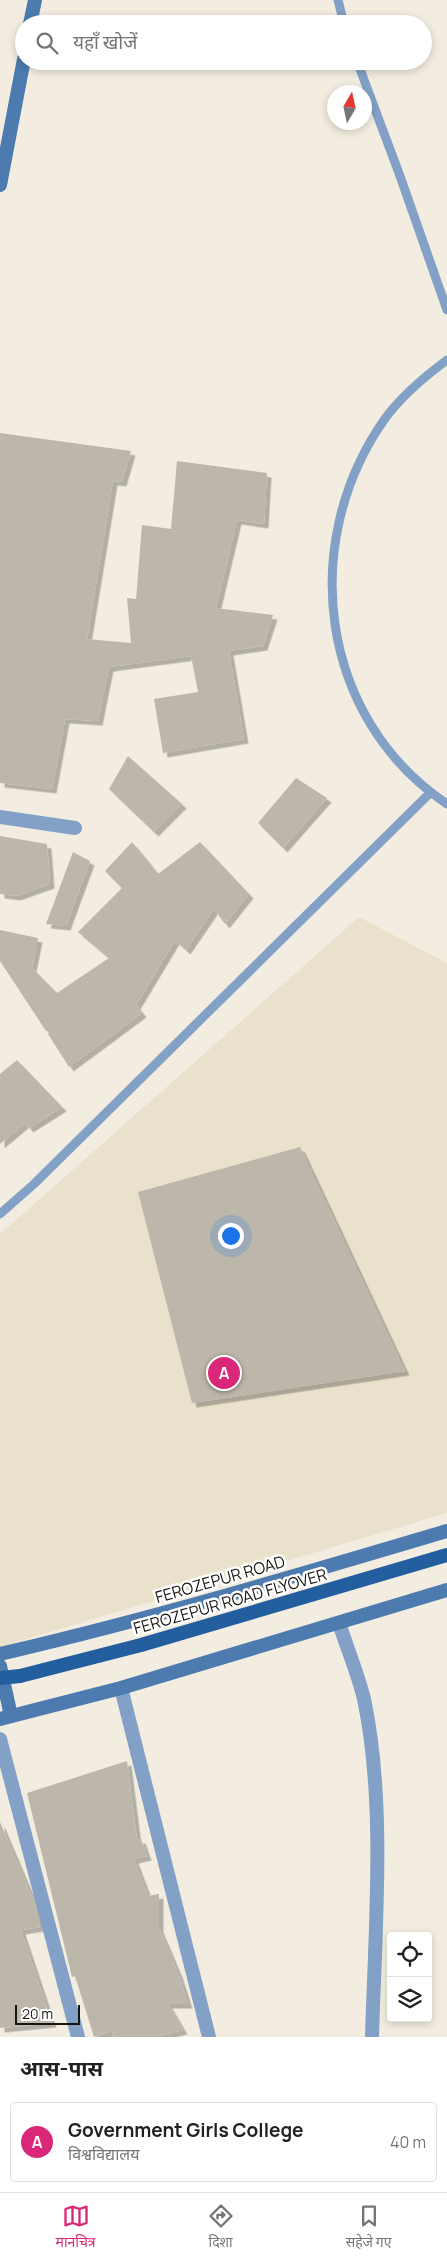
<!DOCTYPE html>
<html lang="hi">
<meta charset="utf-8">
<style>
:root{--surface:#fff;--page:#f6f6f6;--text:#202124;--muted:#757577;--line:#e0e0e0;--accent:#db2777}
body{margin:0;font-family:Manrope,"Noto Sans Devanagari",sans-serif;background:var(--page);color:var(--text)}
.controls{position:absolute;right:15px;bottom:15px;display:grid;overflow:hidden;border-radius:5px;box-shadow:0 2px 8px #0003}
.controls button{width:45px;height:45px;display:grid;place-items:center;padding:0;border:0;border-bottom:1px solid var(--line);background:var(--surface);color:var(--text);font:25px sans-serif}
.compass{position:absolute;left:327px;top:85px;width:45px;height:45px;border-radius:50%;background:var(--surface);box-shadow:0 2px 8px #0003;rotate:9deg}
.scale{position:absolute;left:15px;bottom:12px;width:65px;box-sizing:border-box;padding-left:5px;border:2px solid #171510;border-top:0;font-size:14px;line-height:18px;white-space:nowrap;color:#171510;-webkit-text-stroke:4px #fff;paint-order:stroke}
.you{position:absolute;left:230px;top:1235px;width:18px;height:18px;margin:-12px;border:4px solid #fff;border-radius:50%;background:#1a73e8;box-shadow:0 0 0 8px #1a73e833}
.badge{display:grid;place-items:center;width:32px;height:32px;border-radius:50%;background:var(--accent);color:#fff;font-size:16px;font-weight:700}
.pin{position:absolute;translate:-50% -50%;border:2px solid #fff;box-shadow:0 1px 5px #0006}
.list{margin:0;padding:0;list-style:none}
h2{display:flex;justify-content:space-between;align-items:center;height:65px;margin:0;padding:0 20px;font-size:21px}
h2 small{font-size:16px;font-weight:400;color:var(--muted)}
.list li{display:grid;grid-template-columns:32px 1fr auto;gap:15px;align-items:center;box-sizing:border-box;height:80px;margin:0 10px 10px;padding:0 10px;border:1px solid var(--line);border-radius:5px}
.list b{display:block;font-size:19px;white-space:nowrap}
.list p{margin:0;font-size:16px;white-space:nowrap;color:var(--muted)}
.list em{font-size:16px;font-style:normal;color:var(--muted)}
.icon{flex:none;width:28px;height:28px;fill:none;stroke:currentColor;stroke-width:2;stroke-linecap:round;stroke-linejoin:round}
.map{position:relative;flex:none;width:447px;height:2037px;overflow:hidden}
.search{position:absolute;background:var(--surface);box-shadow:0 2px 8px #0003;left:15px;right:15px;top:15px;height:55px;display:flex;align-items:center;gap:12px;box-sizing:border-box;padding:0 18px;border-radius:28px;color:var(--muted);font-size:19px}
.sheet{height:155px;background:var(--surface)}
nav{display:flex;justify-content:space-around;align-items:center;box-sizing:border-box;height:70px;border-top:1px solid var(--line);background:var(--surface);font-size:14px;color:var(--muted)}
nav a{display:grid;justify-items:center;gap:2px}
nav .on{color:var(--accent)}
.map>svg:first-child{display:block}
.built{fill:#eae1cd}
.building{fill:#bdb7ab;filter:url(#shadow)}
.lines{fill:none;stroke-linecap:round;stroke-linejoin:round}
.service{stroke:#83a1c6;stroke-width:9}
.minor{stroke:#83a1c6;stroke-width:14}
.secondary{stroke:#4d7bb0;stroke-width:14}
.primary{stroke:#235f9f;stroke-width:14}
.primary-bridge{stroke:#235f9f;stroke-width:14}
.labels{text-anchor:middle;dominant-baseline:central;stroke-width:5;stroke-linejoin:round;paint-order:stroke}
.street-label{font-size:16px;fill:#171510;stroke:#fff}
</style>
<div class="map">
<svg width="447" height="2037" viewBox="0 0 447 2037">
<defs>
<filter id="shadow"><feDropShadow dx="4.5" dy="4.5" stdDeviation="0" flood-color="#0004"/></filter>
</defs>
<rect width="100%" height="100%" fill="#f3ede1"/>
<!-- built -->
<polygon class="built" points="359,917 447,963 447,1513 0,1647 0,1234"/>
<!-- building -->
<g class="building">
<polygon points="0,433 131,451 122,482 113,481 87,639 131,643 127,598 136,599 142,525 171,529 177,461 267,473 264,524 237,520 216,608 273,615 263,646 229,651 244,739 163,753 154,699 198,692 191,656 109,667 98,721 65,719 52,789 0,783"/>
<polygon points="128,756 182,804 154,832 109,789"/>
<polygon points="296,778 327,798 283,848 258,823"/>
<polygon points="0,836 47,844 50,884 16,896 0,894"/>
<polygon points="132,842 158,874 200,842 249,894 225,924 214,909 186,950 175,940 136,1005 142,1013 69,1067 48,1034 52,1030 46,1031 0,961 0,930 38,938 32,968 57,993 109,958 78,932 122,888 105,871"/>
<polygon points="73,852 90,861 66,926 46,924"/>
<polygon points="17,1060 62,1107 29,1128 25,1123 0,1144 0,1074"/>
<polygon points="300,1147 405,1371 192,1403 138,1192"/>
<polygon points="127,1761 137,1840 141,1839 147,1856 134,1859 148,1896 159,1894 159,1928 178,1973 188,2004 168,2004 183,2030 155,2037 114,2037 112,2031 94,2037 75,1976 72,1977 27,1793"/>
<polygon points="0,1822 34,1902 40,1927 21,1930 52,2023 0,2028"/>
</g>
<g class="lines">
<!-- service -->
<g class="service">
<polyline points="338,0 344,24"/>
<polyline points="357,61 400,176 447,310"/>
<path d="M447,360C424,377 401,396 384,420C298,543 319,718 447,804"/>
<polyline points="0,1214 34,1184 430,793"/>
</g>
<!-- minor -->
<g class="minor">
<polyline points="0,817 75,828"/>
<path d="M339,1623C347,1648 358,1674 364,1699C386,1803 375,1930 372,2037"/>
<polyline points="121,1688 209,2037"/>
<polyline points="0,1739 78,2037"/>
</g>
<!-- secondary -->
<g class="secondary">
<polyline points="30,24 35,0"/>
<polyline points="0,185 24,59"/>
<path d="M0,1654C151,1619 299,1575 447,1531"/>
<polyline points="0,1666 11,1716"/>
<polyline points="0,1719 121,1688 447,1590"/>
</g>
<!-- primary -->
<polyline class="primary" points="20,1676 141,1645 447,1555"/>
<!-- primary-bridge -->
<polyline class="primary-bridge" points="0,1678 20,1676"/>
</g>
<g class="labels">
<!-- street labels -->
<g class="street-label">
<text transform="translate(220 1579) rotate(-16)">FEROZEPUR ROAD</text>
<text transform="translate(230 1601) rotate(-16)">FEROZEPUR ROAD FLYOVER</text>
</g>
</g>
</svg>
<div class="controls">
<button><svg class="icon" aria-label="locate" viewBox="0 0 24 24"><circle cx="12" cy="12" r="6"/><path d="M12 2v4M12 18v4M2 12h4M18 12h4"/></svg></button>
<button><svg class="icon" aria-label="layers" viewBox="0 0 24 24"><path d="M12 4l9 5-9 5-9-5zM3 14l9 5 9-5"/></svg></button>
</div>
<svg class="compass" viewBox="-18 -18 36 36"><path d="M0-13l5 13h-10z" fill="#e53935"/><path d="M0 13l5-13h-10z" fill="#757577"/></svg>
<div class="scale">20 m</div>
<div class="you"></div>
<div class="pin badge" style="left:224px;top:1373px">A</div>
<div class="search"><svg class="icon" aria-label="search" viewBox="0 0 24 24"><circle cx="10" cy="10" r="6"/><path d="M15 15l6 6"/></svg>यहाँ खोजें</div>
</div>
<section class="sheet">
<h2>आस-पास<small></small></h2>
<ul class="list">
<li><span class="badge">A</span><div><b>Government Girls College</b><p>विश्वविद्यालय</p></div><em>40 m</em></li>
</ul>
</section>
<nav>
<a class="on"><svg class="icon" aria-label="map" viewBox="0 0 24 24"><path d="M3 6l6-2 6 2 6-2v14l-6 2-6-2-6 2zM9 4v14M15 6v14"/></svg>मानचित्र</a>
<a><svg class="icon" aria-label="directions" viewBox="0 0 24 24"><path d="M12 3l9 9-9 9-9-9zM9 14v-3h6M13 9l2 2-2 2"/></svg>दिशा</a>
<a><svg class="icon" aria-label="saved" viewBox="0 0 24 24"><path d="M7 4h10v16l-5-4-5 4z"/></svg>सहेजे गए</a>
</nav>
